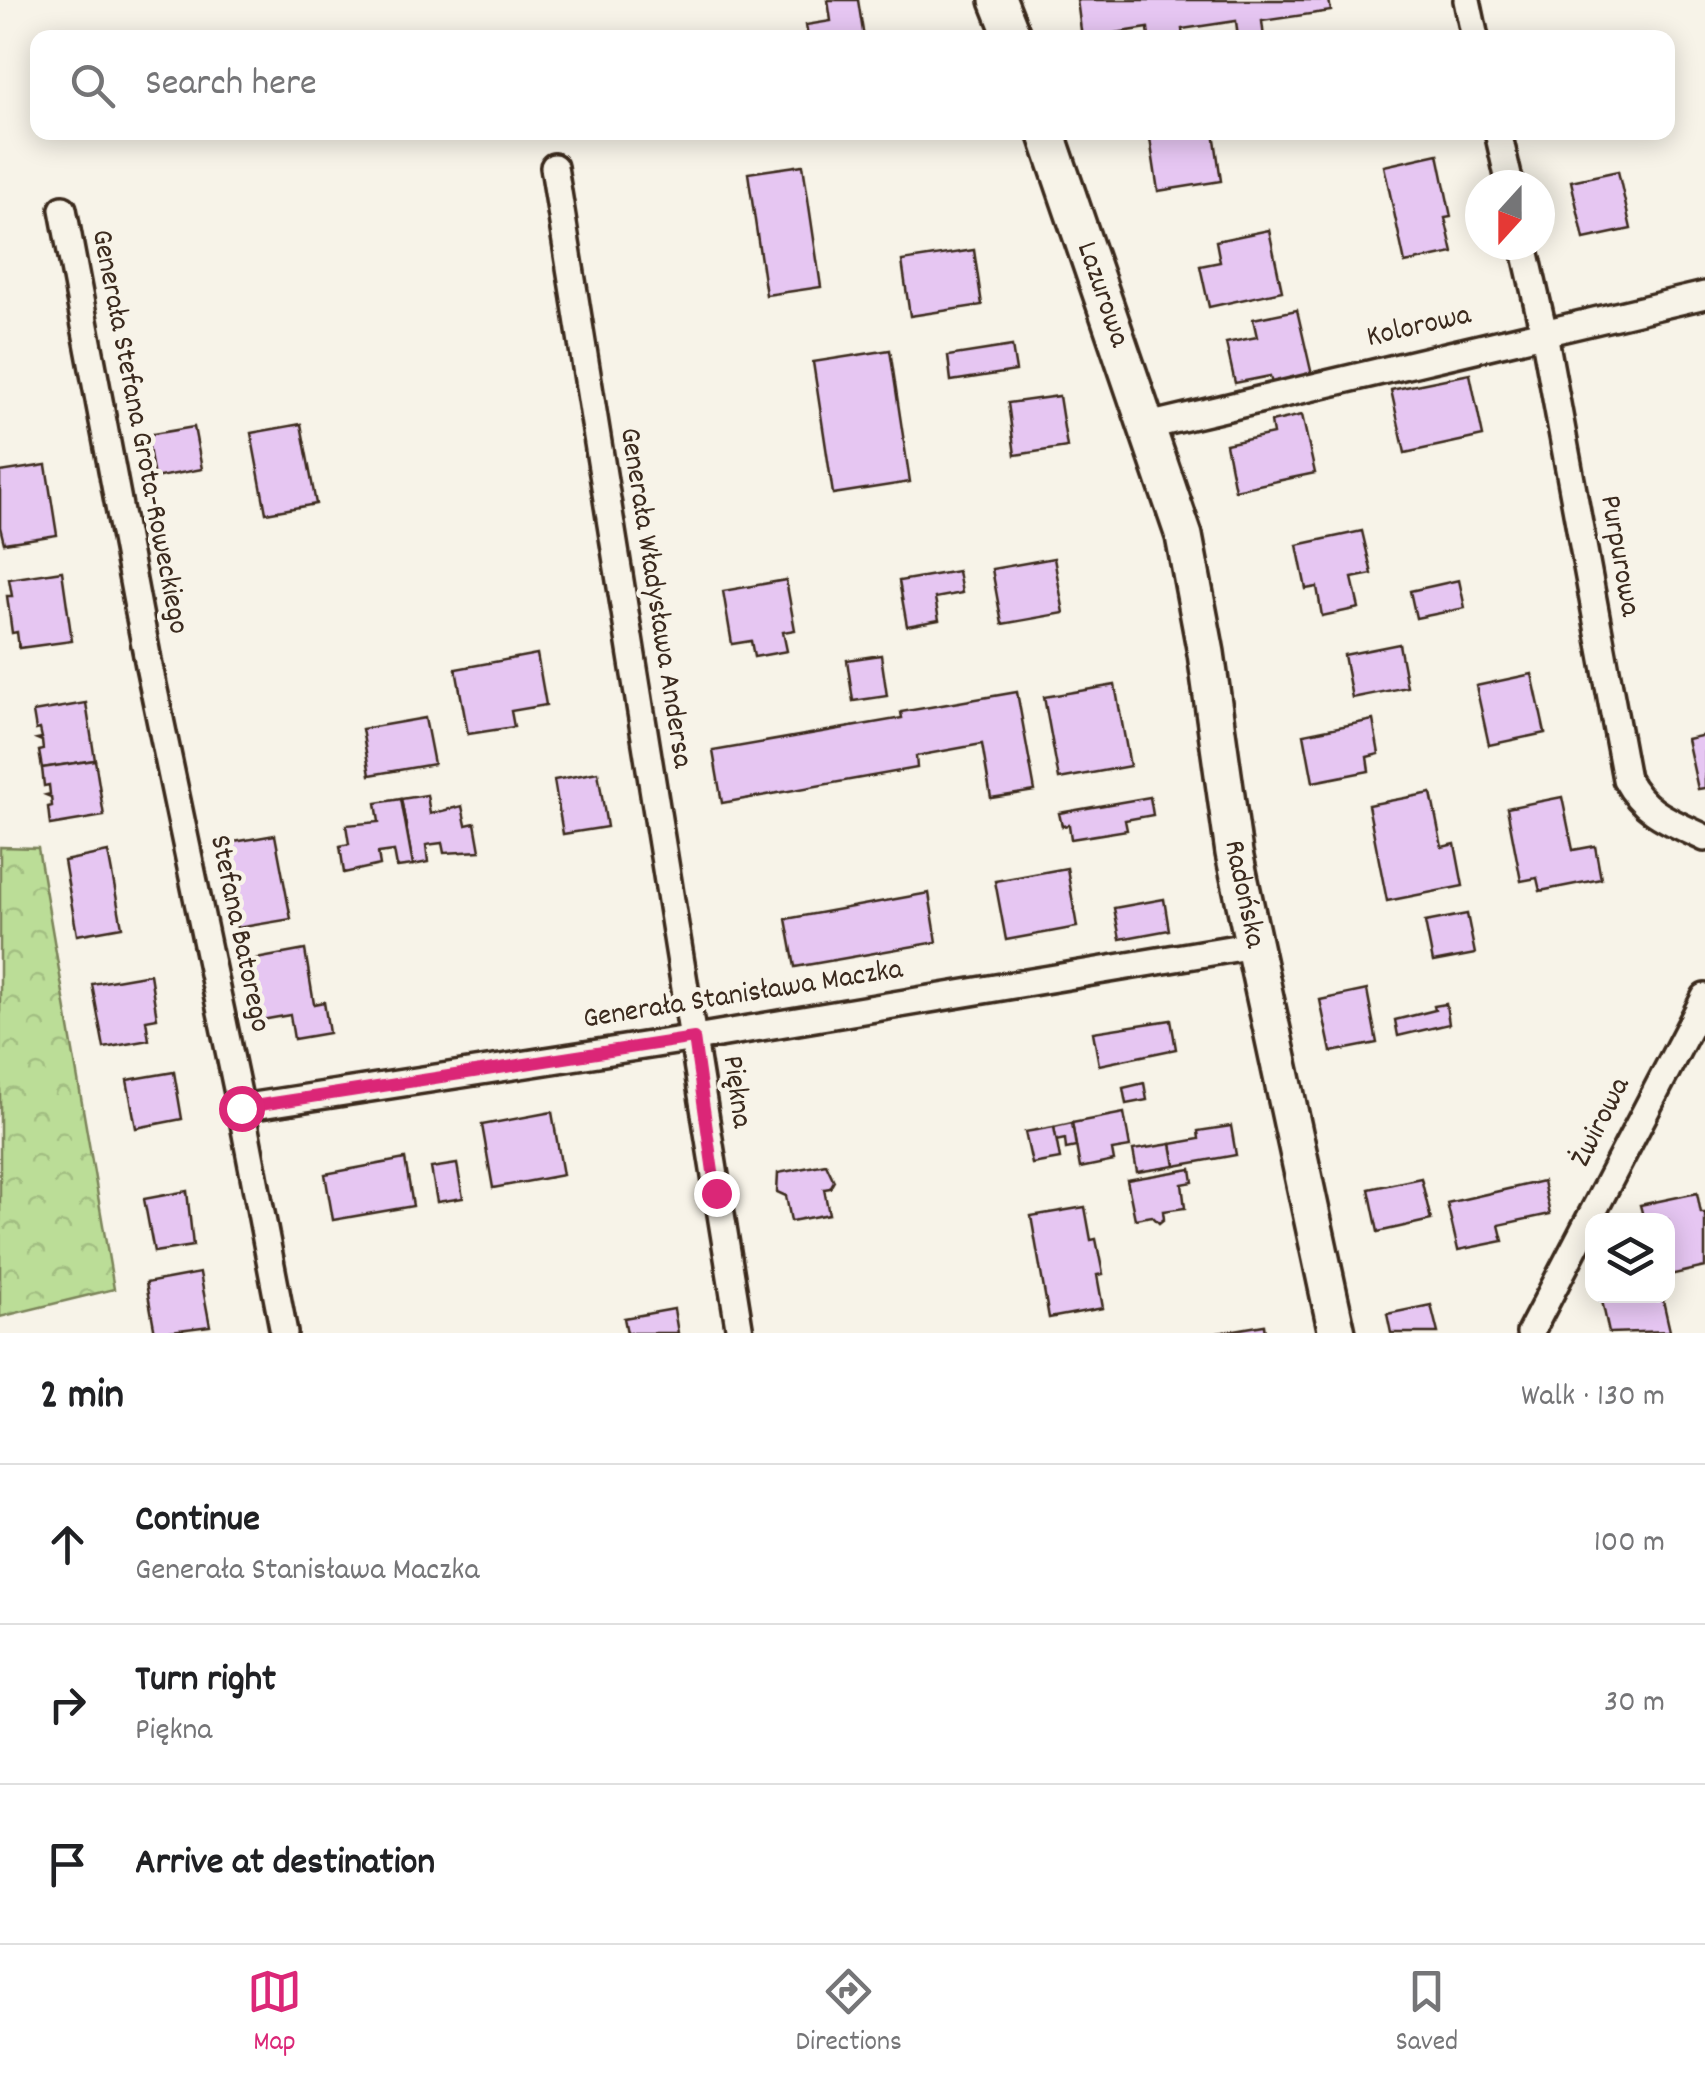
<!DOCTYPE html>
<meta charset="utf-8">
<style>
:root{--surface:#fff;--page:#f6f6f6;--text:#202124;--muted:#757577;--line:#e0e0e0;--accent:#db2777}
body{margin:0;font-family:Dekko,sans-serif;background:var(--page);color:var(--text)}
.controls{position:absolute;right:30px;bottom:30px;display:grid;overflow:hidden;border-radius:20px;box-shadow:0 5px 25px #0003}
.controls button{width:90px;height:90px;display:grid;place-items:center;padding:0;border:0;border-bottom:2px solid var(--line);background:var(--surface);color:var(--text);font:50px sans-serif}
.compass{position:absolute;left:1465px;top:170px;width:90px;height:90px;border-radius:50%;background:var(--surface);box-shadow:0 5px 25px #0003;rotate:201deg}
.stop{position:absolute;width:30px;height:30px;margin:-22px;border:8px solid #db2777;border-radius:50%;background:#fff}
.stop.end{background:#db2777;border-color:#fff;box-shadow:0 2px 10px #0008}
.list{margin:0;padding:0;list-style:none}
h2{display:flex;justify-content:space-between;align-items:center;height:130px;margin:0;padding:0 40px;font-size:42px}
h2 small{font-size:32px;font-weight:400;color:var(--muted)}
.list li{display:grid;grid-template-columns:65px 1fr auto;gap:30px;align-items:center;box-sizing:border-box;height:160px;padding:0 40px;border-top:2px solid var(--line)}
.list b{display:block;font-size:38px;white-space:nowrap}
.list p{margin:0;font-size:32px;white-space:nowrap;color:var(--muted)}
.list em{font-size:32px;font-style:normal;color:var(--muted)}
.icon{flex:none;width:55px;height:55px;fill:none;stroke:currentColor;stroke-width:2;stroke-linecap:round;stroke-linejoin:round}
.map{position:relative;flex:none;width:1705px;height:1333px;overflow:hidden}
.search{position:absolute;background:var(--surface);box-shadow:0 5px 25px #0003;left:30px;right:30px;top:30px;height:110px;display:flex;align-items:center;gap:25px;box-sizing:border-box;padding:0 35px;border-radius:20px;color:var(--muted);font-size:38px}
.sheet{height:610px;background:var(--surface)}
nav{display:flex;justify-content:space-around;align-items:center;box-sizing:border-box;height:140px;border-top:2px solid var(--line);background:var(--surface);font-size:28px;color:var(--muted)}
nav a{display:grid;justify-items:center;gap:5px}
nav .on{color:var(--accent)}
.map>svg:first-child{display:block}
.forest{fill:url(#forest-crowns);stroke:#7b845a;stroke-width:2.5}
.building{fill:#e6c6f2;stroke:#3b2a1e;stroke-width:2.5}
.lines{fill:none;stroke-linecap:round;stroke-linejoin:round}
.street-casing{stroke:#3b2a1e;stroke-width:32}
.secondary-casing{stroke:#3b2a1e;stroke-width:42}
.street{stroke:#f7f3e8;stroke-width:25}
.secondary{stroke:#f7f3e8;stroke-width:35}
.route{stroke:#db2777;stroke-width:12}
.labels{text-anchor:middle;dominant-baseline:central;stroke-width:9;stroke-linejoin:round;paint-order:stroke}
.street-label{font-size:30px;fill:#3b2a1e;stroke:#f7f3e8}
</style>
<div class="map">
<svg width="1705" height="1333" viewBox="0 0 1705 1333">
<defs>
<pattern id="forest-crowns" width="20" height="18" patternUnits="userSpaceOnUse" patternTransform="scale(2.5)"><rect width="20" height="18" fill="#bbdd97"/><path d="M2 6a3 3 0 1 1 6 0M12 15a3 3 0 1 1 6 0" fill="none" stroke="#a2be82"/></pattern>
</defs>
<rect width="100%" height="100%" fill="#f7f3e8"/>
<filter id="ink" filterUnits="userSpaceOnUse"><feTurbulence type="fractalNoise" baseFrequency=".01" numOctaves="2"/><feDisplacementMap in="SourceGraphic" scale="20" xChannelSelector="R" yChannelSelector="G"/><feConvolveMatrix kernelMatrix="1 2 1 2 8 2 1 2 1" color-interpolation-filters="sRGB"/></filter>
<g filter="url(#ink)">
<!-- forest -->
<polygon class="forest" points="0,847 38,848 114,1289 0,1317"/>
<!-- building -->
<g class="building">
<polygon points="828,0 858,0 864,38 808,38 806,25 831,21"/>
<polygon points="1077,0 1329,0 1331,11 1262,21 1264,38 1238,38 1236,21 1182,29 1183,38 1149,38 1148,28 1082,38"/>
<polygon points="1149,132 1214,132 1221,181 1158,191"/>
<polygon points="1438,154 1451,217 1445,218 1453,253 1405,263 1384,166"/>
<polygon points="803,165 821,287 766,295 748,173"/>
<polygon points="1618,171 1631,229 1584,239 1571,181"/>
<polygon points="1269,230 1282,291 1209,307 1200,266 1220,262 1216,241"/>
<polygon points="974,250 982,305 910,316 902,261"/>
<polygon points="1297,310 1312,375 1272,384 1270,376 1235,383 1226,343 1257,337 1253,319"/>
<polygon points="1012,346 1016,371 951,381 948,356"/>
<polygon points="890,350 910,482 833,494 813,362"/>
<polygon points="1470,374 1483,436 1405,453 1391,390"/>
<polygon points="1059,396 1067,447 1015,455 1008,403"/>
<polygon points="1302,415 1315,473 1235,490 1226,444 1273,434 1271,422"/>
<polygon points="301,424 316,504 266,513 251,433"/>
<polygon points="194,427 202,469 154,478 147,435"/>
<polygon points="46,465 57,535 4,543 0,527 0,472"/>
<polygon points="1362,531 1372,574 1352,578 1359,608 1322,616 1317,587 1306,589 1297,545"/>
<polygon points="1054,558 1064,613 1002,624 992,569"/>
<polygon points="62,571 72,641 19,648 17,632 12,633 7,596 12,596 9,579"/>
<polygon points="958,571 962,593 935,598 939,620 907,626 899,581"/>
<polygon points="786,580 795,630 783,632 787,651 754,657 751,641 732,644 723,591"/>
<polygon points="1459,580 1465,608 1416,618 1410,591"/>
<polygon points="1399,644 1407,687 1352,698 1344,655"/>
<polygon points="537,654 546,705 511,711 514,727 468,734 456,669"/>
<polygon points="881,655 887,696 853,701 847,660"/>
<polygon points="1532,674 1545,733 1489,745 1476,686"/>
<polygon points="1115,685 1130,766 1059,779 1044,697"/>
<polygon points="1017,692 1035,791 991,798 982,744 916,756 917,768 722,803 713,751 902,718 901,712"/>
<polygon points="86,703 95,760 42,768 39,751 43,750 42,741 37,739 42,738 40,729 36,730 33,712"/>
<polygon points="425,718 434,764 370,775 362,729"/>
<polygon points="1373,720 1379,754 1367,757 1369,771 1313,782 1304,734"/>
<polygon points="1705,735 1705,788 1698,789 1687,739"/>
<polygon points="95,760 104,816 50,825 48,807 52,806 51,797 46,795 50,794 49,785 44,786 42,768"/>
<polygon points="598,772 607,827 563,834 554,780"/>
<polygon points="1431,793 1442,847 1455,844 1463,886 1387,901 1368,805"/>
<polygon points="427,795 430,814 462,806 466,825 475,823 480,851 444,853 442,843 426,845 428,862 413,865 401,799"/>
<polygon points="1150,797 1153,815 1125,820 1127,830 1071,839 1069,825 1062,826 1059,813"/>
<polygon points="1562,797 1573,850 1595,846 1601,879 1540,891 1537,878 1521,881 1507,808"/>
<polygon points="401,799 413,865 397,867 394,851 378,853 380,865 344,873 340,846 349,844 346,825 379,822 376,803"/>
<polygon points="275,835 291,919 237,928 222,844"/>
<polygon points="108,852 122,927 77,935 64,861"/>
<polygon points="1067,868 1077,927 1006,940 995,881"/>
<polygon points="929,893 937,942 795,967 786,919"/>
<polygon points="1164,899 1169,930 1120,939 1114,908"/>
<polygon points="1467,914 1475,954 1433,962 1425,922"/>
<polygon points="305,950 314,1004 324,1002 329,1033 294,1039 290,1015 256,1021 245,961"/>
<polygon points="150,974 157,1018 146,1020 149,1040 104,1048 92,984"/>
<polygon points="1367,990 1377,1043 1331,1052 1320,1000"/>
<polygon points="1446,1004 1449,1024 1398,1036 1395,1020 1435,1010 1434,1006"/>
<polygon points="1171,1020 1176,1049 1099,1065 1093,1032"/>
<polygon points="174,1072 182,1119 136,1128 127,1080"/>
<polygon points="1144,1083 1147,1100 1126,1104 1123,1088"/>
<polygon points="552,1112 563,1175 493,1188 482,1125"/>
<polygon points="1124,1113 1130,1147 1112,1150 1114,1161 1080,1168 1072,1123"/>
<polygon points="1072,1123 1076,1147 1066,1149 1065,1139 1056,1141 1054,1127"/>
<polygon points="1231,1126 1236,1155 1175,1166 1171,1144 1199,1139 1198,1131"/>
<polygon points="1054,1127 1060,1159 1032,1164 1025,1132"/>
<polygon points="1171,1144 1175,1166 1137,1172 1133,1150"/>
<polygon points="405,1159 413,1206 333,1220 325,1174"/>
<polygon points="457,1164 463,1198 437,1202 431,1168"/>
<polygon points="826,1164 834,1181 830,1188 824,1189 829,1214 791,1221 786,1196 777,1192 778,1173"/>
<polygon points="1191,1169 1193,1182 1182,1184 1185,1208 1163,1211 1164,1219 1159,1223 1152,1216 1135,1219 1127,1180"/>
<polygon points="1421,1178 1431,1220 1378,1232 1369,1189"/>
<polygon points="1543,1181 1550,1214 1499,1225 1503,1241 1458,1250 1447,1203"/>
<polygon points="187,1191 193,1246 154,1252 144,1199"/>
<polygon points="1697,1193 1701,1213 1705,1213 1705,1267 1670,1275 1668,1220 1644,1220 1640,1205"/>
<polygon points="1085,1207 1091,1240 1096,1239 1103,1274 1097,1275 1103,1308 1049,1318 1031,1216"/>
<polygon points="200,1273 210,1326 155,1333 146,1283"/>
<polygon points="1601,1296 1662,1296 1670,1331 1609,1333"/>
<polygon points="1431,1305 1438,1333 1391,1333 1387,1314"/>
<polygon points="674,1309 678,1333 627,1333 624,1318"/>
<polygon points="1264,1325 1265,1333 1217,1333"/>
</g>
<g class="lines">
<defs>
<g id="street">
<polyline points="1467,0 1475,38"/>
<polyline points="1498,132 1510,185"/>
<polyline points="554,167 740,1333"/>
<polyline points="63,209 149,666 241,1108 284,1333"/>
<path d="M1524,245L1544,333L1626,779C1645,814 1670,821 1705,838"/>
<polyline points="1148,426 1705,295"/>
<polyline points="241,1108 695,1038 1254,945"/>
<polyline points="1530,1333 1705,997"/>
</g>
<g id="secondary">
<polyline points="998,0 1013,38"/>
<path id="s1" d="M1046,132L1184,536L1206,653L1234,853L1337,1333"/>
</g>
</defs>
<!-- street casing -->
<use href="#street" class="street-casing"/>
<!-- secondary casing -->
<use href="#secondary" class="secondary-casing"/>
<!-- street -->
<use href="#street" class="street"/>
<!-- secondary -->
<use href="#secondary" class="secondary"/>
</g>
</g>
<g class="lines" filter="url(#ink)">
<!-- route -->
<polyline class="route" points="241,1108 694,1038 716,1193"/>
</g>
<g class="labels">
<!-- street labels -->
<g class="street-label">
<text stroke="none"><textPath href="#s1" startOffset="172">Lazurowa</textPath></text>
<text transform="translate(1419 328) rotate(-13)">Kolorowa</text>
<text transform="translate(138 432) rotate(79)">Generała Stefana Grota-Roweckiego</text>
<text transform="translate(1618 556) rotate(80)">Purpurowa</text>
<text transform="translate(654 598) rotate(81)">Generała Władysława Andersa</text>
<text stroke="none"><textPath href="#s1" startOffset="790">Radońska</textPath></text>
<text transform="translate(238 934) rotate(78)">Stefana Batorego</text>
<text transform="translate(743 996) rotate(-9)">Generała Stanisława Maczka</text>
<text transform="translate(735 1092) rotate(82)">Piękna</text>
<text transform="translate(1602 1123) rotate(-63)">Żwirowa</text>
</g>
</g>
</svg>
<div class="controls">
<button><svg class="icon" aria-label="layers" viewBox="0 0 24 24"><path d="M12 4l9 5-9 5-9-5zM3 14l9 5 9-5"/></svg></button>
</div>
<svg class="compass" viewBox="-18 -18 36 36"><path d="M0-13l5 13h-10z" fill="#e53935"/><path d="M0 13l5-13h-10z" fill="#757577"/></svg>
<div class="stop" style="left:241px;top:1108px"></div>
<div class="stop end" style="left:716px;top:1193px"></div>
<div class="search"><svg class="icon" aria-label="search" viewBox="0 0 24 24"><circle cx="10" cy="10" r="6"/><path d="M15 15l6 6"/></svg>Search here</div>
</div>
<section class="sheet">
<h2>2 min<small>Walk · 130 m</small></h2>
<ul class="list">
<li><svg class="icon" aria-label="ahead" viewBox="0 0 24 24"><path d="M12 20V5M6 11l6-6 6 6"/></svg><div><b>Continue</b><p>Generała Stanisława Maczka</p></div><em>100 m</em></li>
<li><svg class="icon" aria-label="right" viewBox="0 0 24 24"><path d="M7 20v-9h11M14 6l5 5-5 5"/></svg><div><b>Turn right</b><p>Piękna</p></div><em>30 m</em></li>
<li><svg class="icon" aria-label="arrive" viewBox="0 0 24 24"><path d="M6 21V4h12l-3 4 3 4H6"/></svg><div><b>Arrive at destination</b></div></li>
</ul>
</section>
<nav>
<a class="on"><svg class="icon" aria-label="map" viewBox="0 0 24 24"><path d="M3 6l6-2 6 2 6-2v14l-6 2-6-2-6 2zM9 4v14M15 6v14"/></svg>Map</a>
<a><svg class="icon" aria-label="directions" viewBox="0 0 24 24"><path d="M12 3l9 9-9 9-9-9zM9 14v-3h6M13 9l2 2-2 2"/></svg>Directions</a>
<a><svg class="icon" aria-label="saved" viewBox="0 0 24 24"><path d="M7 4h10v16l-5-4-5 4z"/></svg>Saved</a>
</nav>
